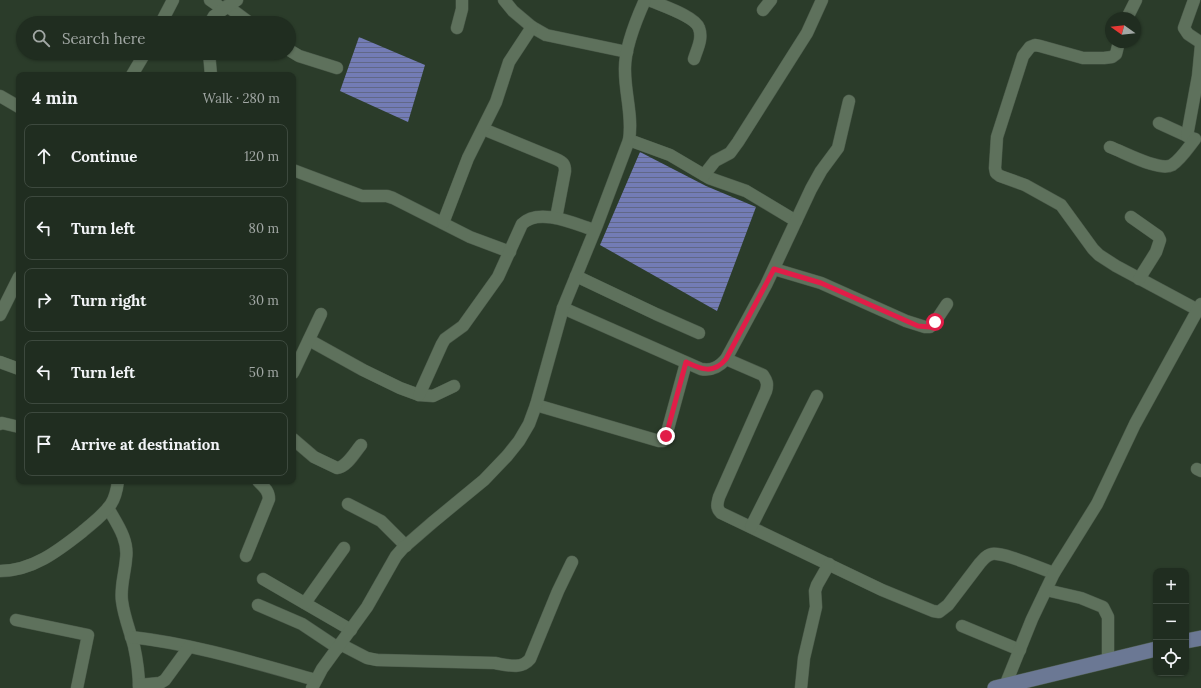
<!DOCTYPE html>
<meta charset="utf-8">
<style>
:root{--surface:#202d20;--page:#283529;--text:#f1f3f6;--muted:#a2a8a5;--line:#3d493e}
body{margin:0;font-family:Lora,serif;background:var(--page);color:var(--text)}
.controls{position:absolute;right:12px;bottom:12px;display:grid;overflow:hidden;border-radius:8px;box-shadow:0 1px 3px #0004}
.controls button{width:36px;height:36px;display:grid;place-items:center;padding:0;border:0;border-bottom:1px solid var(--line);background:var(--surface);color:var(--text);font:20px sans-serif}
.compass{position:absolute;left:1105px;top:12px;width:36px;height:36px;border-radius:50%;background:var(--surface);box-shadow:0 1px 3px #0004;rotate:285deg}
.stop{position:absolute;width:12px;height:12px;margin:-9px;border:3px solid #e11d48;border-radius:50%;background:#fff}
.stop.end{background:#e11d48;border-color:#fff;box-shadow:0 1px 4px #0008}
.list{margin:0;padding:0;list-style:none}
h2{display:flex;justify-content:space-between;align-items:center;height:52px;margin:0;padding:0 16px;font-size:17px}
h2 small{font-size:13px;font-weight:400;color:var(--muted)}
.list li{display:grid;grid-template-columns:26px 1fr auto;gap:12px;align-items:center;box-sizing:border-box;height:64px;margin:0 8px 8px;padding:0 8px;border:1px solid var(--line);border-radius:8px}
.list b{display:block;font-size:15px;white-space:nowrap}
.list em{font-size:13px;font-style:normal;color:var(--muted)}
.icon{flex:none;width:22px;height:22px;fill:none;stroke:currentColor;stroke-width:2;stroke-linecap:round;stroke-linejoin:round}
.map{position:relative;flex:none;width:1201px;height:688px;overflow:hidden}
.search{position:absolute;background:var(--surface);box-shadow:0 1px 3px #0004;left:16px;top:16px;width:280px;height:44px;display:flex;align-items:center;gap:10px;box-sizing:border-box;padding:0 14px;border-radius:22px;color:var(--muted);font-size:15px}
.panel{position:absolute;background:var(--surface);box-shadow:0 1px 3px #0004;left:16px;top:72px;width:280px;height:412px;border-radius:8px}
.map>svg:first-child{display:block}
.water{fill:url(#water-rules)}
.lines{fill:none;stroke-linecap:round;stroke-linejoin:round}
.minor-casing{stroke:#4a5949;stroke-width:13}
.major-casing{stroke:#4a5949;stroke-width:16}
.minor{stroke:#5e715c;stroke-width:12}
.major{stroke:#6b7894;stroke-width:15}
.route{stroke:#e11d48;stroke-width:5}
</style>
<div class="map">
<svg width="1201" height="688" viewBox="0 0 1201 688">
<defs>
<pattern id="water-rules" width="6" height="5" patternUnits="userSpaceOnUse"><rect width="6" height="5" fill="#737cb5"/><path d="M0 2.5h6" fill="none" stroke="#616888"/></pattern>
</defs>
<rect width="100%" height="100%" fill="#2b3c2a"/>
<!-- water -->
<g class="water">
<polygon points="359,37 425,65 408,122 340,91"/>
<polygon points="640,152 706,186 756,207 717,311 600,245"/>
</g>
<g class="lines">
<defs>
<g id="minor">
<polyline points="210,0 223,9"/>
<polyline points="504,0 513,11 532,27 546,35 627,52"/>
<path d="M649,0C660,5 695,16 699,28C703,39 697,49 694,59"/>
<polyline points="227,6 250,23"/>
<polyline points="763,10 771,0"/>
<polyline points="1127,18 1136,0"/>
<polyline points="161,23 173,0"/>
<polyline points="210,23 214,16 237,0"/>
<polyline points="457,28 462,9 462,0"/>
<polyline points="1119,42 1116,54 1112,57 1104,58 1083,58 1040,46 1035,45 1030,47 1023,56 997,137 995,168 996,173 1000,176 1025,185 1061,205 1093,249 1099,255 1116,266 1198,310"/>
<polyline points="289,50 299,56 337,68"/>
<polyline points="209,53 211,75"/>
<polyline points="132,75 145,53"/>
<polyline points="0,96 19,107"/>
<polyline points="1159,123 1194,139"/>
<path d="M483,129L556,159C563,162 565,164 565,171L556,218"/>
<polyline points="1187,136 1198,76 1201,45 1200,42 1188,34 1184,28 1194,0"/>
<polyline points="629,140 670,155 709,178 746,191 796,221"/>
<path d="M1110,147C1124,152 1159,172 1172,165C1181,159 1188,148 1195,139"/>
<polyline points="293,170 362,196 387,196 393,198 470,237 510,252"/>
<polyline points="704,175 715,161 730,153 738,142 807,33 822,0"/>
<polyline points="1131,217 1158,236 1160,240 1156,252 1139,279"/>
<polyline points="443,223 468,158 496,102 509,62 532,27"/>
<polyline points="774,269 821,283 906,321 925,327 930,327 935,322 947,304"/>
<polyline points="576,276 656,314 699,333"/>
<path d="M563,308L701,369C712,371 719,367 726,359L766,285L811,189L821,171L838,148L849,101"/>
<polyline points="0,315 19,277"/>
<polyline points="309,340 363,370 400,388 419,395 433,396 454,386"/>
<path d="M726,359L763,375C767,381 768,384 766,391L719,497C717,504 716,508 721,513L882,590L933,611L939,612L948,605L980,563C984,559 986,555 992,554C1004,552 1041,569 1054,573"/>
<polyline points="0,362 19,369"/>
<polyline points="293,373 321,314"/>
<path d="M419,395L442,344L445,339L463,326L498,277L522,224C539,207 575,224 594,230"/>
<polyline points="536,405 659,441 663,441 666,436 686,363"/>
<polyline points="0,424 2,423 19,427"/>
<path d="M293,439L314,457L337,468C347,467 355,452 361,445"/>
<polyline points="1197,469 1201,471"/>
<polyline points="348,504 381,521 406,546"/>
<path d="M108,508C117,524 129,540 126,559C125,573 120,587 122,601C124,617 130,631 134,646C137,660 139,674 139,688"/>
<polyline points="751,527 817,396"/>
<path d="M246,556L269,499C269,491 264,487 258,481"/>
<path d="M0,571C32,571 58,551 82,532C92,523 103,516 111,504C115,498 117,489 118,481"/>
<polyline points="263,579 351,630"/>
<polyline points="1046,590 1081,598 1103,607 1108,617 1108,660"/>
<polyline points="305,603 344,548"/>
<polyline points="258,605 302,624 338,648"/>
<polyline points="16,620 88,635 77,688"/>
<polyline points="962,626 1020,650"/>
<path d="M131,637C194,644 255,663 316,680"/>
<path d="M340,644L367,658L377,660L495,663C507,665 521,670 530,659L558,591L572,562"/>
<polyline points="139,685 160,683 165,680 189,647"/>
<polyline points="1005,686 1032,619 1054,573 1097,504 1135,424 1201,304"/>
<path d="M312,688L322,669L367,607L396,556L403,548L433,522L484,480L507,456L519,441L529,424L536,405L563,308L597,225L629,140C633,117 625,94 625,71C624,50 636,20 645,0"/>
<polyline points="801,688 804,658 816,607 815,591 817,585 829,564"/>
</g>
<g id="major">
<polyline points="1186,641 1201,638"/>
<polyline points="995,688 1156,649"/>
</g>
</defs>
<!-- minor casing -->
<use href="#minor" class="minor-casing"/>
<!-- major casing -->
<use href="#major" class="major-casing"/>
<!-- minor -->
<use href="#minor" class="minor"/>
<!-- major -->
<use href="#major" class="major"/>
</g>
<g class="lines">
<!-- route -->
<path class="route" d="M666,436L686,362C702,370 714,374 726,359L774,269L821,283L918,326L930,327L935,322"/>
</g>
</svg>
<div class="controls">
<button>+</button>
<button>−</button>
<button><svg class="icon" aria-label="locate" viewBox="0 0 24 24"><circle cx="12" cy="12" r="6"/><path d="M12 2v4M12 18v4M2 12h4M18 12h4"/></svg></button>
</div>
<svg class="compass" viewBox="-18 -18 36 36"><path d="M0-13l5 13h-10z" fill="#e53935"/><path d="M0 13l5-13h-10z" fill="#a2a8a5"/></svg>
<div class="stop" style="left:935px;top:322px"></div>
<div class="stop end" style="left:666px;top:436px"></div>
<div class="search"><svg class="icon" aria-label="search" viewBox="0 0 24 24"><circle cx="10" cy="10" r="6"/><path d="M15 15l6 6"/></svg>Search here</div>
<section class="panel">
<h2>4 min<small>Walk · 280 m</small></h2>
<ul class="list">
<li><svg class="icon" aria-label="ahead" viewBox="0 0 24 24"><path d="M12 20V5M6 11l6-6 6 6"/></svg><div><b>Continue</b></div><em>120 m</em></li>
<li><svg class="icon" aria-label="left" viewBox="0 0 24 24"><path d="M17 20v-9H6M10 6l-5 5 5 5"/></svg><div><b>Turn left</b></div><em>80 m</em></li>
<li><svg class="icon" aria-label="right" viewBox="0 0 24 24"><path d="M7 20v-9h11M14 6l5 5-5 5"/></svg><div><b>Turn right</b></div><em>30 m</em></li>
<li><svg class="icon" aria-label="left" viewBox="0 0 24 24"><path d="M17 20v-9H6M10 6l-5 5 5 5"/></svg><div><b>Turn left</b></div><em>50 m</em></li>
<li><svg class="icon" aria-label="arrive" viewBox="0 0 24 24"><path d="M6 21V4h12l-3 4 3 4H6"/></svg><div><b>Arrive at destination</b></div></li>
</ul>
</section>
</div>
